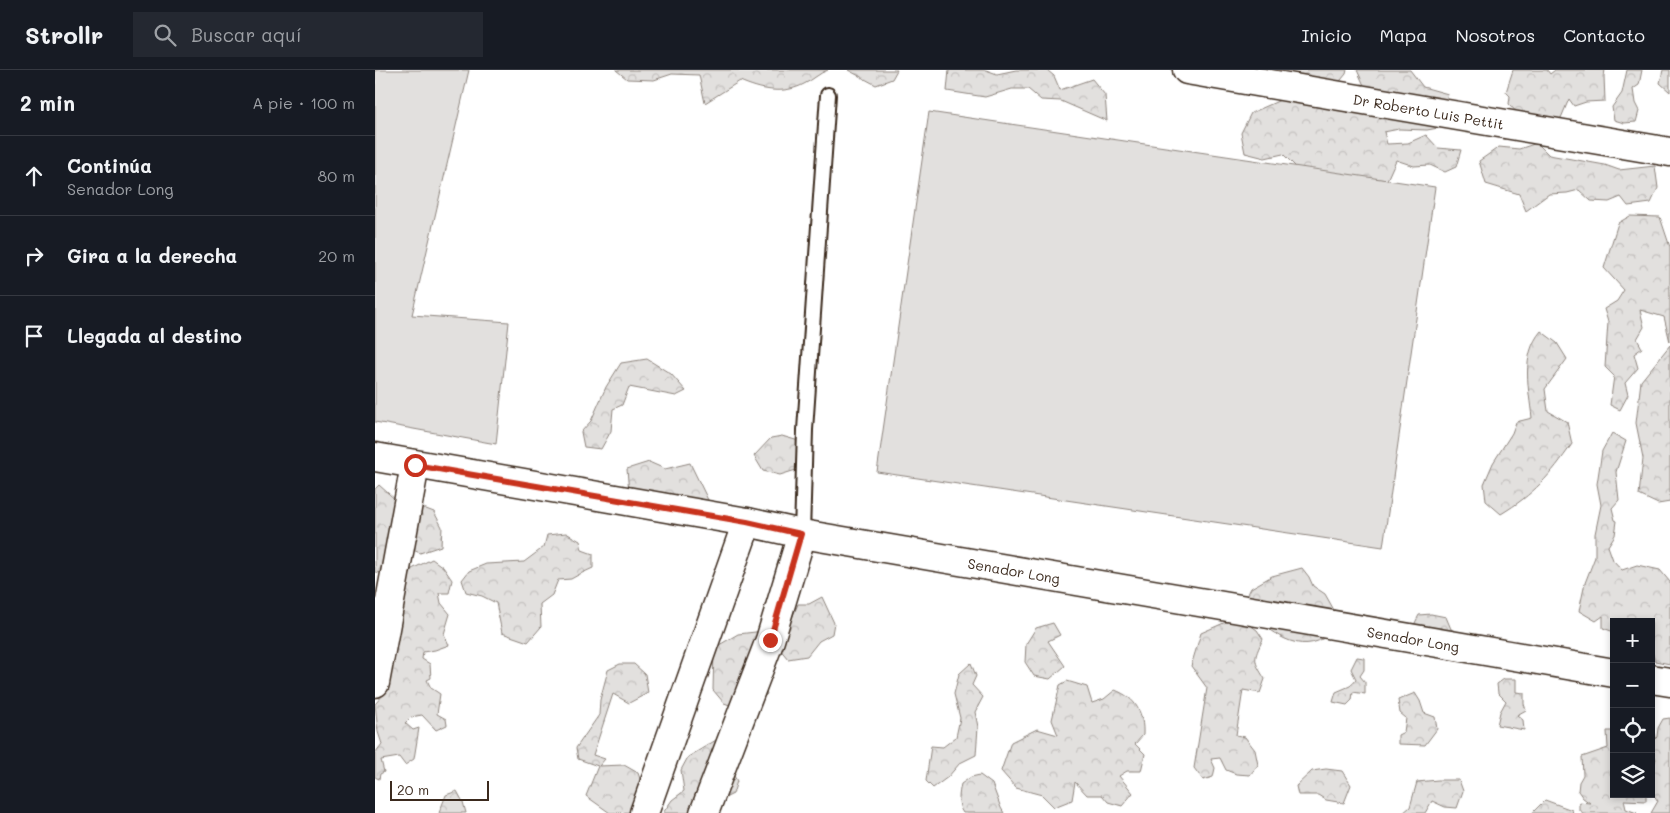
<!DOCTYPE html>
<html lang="es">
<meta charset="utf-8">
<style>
:root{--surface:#171b24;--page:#242831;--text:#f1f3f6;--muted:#9ea1a6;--line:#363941}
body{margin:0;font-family:Mali,sans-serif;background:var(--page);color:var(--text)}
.controls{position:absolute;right:15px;bottom:15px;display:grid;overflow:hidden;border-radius:0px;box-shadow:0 2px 8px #0003}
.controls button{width:45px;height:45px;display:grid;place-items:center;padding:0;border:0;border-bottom:1px solid var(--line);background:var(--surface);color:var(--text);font:25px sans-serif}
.scale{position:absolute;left:15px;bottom:12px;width:99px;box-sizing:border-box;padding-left:5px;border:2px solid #3b2a1e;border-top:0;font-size:14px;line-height:18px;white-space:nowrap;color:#3b2a1e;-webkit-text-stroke:4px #fff;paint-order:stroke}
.stop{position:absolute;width:15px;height:15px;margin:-11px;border:4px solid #c8321e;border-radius:50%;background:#fff}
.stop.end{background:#c8321e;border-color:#fff;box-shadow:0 1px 5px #0008}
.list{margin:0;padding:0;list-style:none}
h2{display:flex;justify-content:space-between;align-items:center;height:65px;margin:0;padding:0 20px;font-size:21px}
h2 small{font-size:16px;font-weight:400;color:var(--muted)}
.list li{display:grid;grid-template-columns:32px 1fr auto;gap:15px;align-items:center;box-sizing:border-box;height:80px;padding:0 20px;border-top:1px solid var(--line)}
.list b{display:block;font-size:19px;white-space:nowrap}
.list p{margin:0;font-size:16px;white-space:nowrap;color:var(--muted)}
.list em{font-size:16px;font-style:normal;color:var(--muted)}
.icon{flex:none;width:28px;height:28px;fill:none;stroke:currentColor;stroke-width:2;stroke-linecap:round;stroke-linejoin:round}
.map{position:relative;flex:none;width:1295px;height:743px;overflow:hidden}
header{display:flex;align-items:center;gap:30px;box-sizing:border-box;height:70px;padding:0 25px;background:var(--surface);border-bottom:1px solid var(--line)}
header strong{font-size:24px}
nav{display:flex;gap:28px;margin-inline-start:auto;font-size:18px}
.search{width:350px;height:45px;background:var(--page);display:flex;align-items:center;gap:12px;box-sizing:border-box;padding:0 18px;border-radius:0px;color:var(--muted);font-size:19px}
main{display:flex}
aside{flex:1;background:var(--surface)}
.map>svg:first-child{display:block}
.forest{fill:url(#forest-crowns);stroke:#8e857e}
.park{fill:#e2e0de;stroke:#8e857e}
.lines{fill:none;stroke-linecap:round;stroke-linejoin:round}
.lane-casing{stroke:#3b2a1e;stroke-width:18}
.street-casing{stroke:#3b2a1e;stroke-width:31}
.lane{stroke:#fff;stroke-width:14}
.street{stroke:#fff;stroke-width:28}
.route{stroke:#c8321e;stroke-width:6}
.labels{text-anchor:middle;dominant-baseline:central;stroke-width:5;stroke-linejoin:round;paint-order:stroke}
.street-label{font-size:14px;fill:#3b2a1e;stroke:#fff}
</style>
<header>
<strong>Strollr</strong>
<div class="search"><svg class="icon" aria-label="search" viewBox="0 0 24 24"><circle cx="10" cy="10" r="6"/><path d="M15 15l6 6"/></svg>Buscar aquí</div>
<nav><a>Inicio</a><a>Mapa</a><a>Nosotros</a><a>Contacto</a></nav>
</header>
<main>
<aside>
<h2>2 min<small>A pie · 100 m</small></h2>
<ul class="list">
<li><svg class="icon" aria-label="ahead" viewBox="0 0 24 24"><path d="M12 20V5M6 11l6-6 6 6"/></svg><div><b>Continúa</b><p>Senador Long</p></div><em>80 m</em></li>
<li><svg class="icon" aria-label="right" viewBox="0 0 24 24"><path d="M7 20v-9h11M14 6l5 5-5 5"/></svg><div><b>Gira a la derecha</b></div><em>20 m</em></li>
<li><svg class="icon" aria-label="arrive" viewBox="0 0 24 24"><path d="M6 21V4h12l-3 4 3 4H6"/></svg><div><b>Llegada al destino</b></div></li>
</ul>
</aside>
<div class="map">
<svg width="1295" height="743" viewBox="0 0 1295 743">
<defs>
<pattern id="forest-crowns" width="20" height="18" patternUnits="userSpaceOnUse" patternTransform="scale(1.25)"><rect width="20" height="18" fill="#e2e0de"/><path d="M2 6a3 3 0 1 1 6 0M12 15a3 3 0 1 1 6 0" fill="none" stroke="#c3c0be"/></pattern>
</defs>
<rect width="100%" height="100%" fill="#fff"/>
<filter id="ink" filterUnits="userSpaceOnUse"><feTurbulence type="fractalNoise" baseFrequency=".02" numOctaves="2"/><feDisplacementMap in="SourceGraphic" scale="10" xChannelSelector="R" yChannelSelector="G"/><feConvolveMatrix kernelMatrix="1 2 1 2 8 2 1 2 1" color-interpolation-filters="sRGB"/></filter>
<g filter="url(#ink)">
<!-- forest -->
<g class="forest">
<path d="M241,0H453C444,3 438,10 429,14C408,25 386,20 365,11L330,33L324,5L297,4L279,10L252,9Z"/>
<polygon points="473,0 522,0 517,9 501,15"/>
<polygon points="574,0 611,0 622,4 641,0 672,0 679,6 685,20 717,9 730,25 732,51 686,31 666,30 653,19 637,19 610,27 572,21"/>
<polygon points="916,0 972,0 971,4 961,16 997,33 982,0 1035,0 1048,17 1073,24 1072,28 1085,42 1080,55 1052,60 1024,59 1009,62 1012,74 1033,73 1051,65 1063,78 1086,80 1081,97 1070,102 1055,95 1039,96 1021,90 1012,110 925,101 908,84 890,88 870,83 866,63 876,43 910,28 910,9"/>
<polygon points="1138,0 1172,0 1175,4 1180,0 1230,0 1229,6 1230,31 1211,32 1199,36 1194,29 1186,48 1167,56 1145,46 1134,34 1135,26 1131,22"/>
<polygon points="1252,0 1267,0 1264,15 1258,19 1260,33 1264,41 1261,52 1249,53 1239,50 1237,37 1247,23"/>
<polygon points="1288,0 1295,0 1295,22 1285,13"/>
<polygon points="1162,73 1174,85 1230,95 1244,100 1280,96 1283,118 1276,133 1253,136 1246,127 1234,132 1216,131 1204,120 1192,123 1174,124 1151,141 1144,124 1111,114 1104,91 1124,77 1144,79"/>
<polygon points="1255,146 1285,147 1295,177 1295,272 1289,247 1265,240 1269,257 1262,269 1267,278 1259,284 1263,298 1250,313 1253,325 1245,340 1235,335 1239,306 1230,297 1233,252 1229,239 1242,231 1249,220 1229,198 1243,153"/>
<path d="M1166,261L1182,273L1192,289L1170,319L1173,341L1192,352L1197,374C1175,406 1159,424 1126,444L1111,431L1109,414L1118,393L1137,363L1141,352L1157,348C1154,319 1145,286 1166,261Z"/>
<polygon points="1295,275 1295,432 1283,434 1264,425 1268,388 1261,353 1266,311"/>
<polygon points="272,289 296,304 311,321 301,326 254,317 247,335 238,339 236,361 226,379 209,377 206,362 216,351 231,317 246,293"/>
<polygon points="1237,363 1251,371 1241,402 1244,430 1237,438 1240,450 1242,451 1240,465 1233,476 1238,490 1247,500 1262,495 1285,500 1295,512 1295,594 1280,591 1276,578 1276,552 1239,552 1239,562 1228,558 1228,546 1221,551 1204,541 1210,513 1220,487 1220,464 1226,435 1222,414 1227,381"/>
<polygon points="407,366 427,372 424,399 405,405 388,401 379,386 396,368"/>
<polygon points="274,392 290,399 315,393 334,432 254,423 252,399"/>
<polygon points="4,415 23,432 26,489 3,503 0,502 0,419"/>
<polygon points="43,436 59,442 67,457 66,476 45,483 31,477"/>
<polygon points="191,463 205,471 207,480 218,484 218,498 205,504 196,509 183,510 177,525 165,534 166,557 153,572 127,563 121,533 107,526 91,522 87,510 94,501 111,494 149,492 169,477 172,465"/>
<polygon points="57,489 68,497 77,510 74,523 64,523 66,533 75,544 69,564 74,575 60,580 48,582 47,589 55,594 56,608 52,610 56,618 65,624 62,644 71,649 72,655 61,660 47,645 36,647 30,653 38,660 44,658 39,689 30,695 24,687 6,690 9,702 5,704 4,709 0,707 0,683 7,674 3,662 0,634 9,624 5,598 25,515 37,499"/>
<path d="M927,498L934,507L938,516L950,524L959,540L962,553C958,557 954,565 949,568C919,586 888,556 867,536L876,518L897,506Z"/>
<polygon points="447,527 459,553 457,564 444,571 432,586 413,589 404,578 423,534 434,534"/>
<polygon points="1056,544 1071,547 1076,559 1086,566 1034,565 1044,545"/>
<path d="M868,550L882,560L888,569C878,590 878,590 890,609L885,623L868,620L861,665L870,667L880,680L883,695L875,705L861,704L851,700L845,688L836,689L840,698L838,707L828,710L819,698L832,618L816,596L826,563L851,552Z"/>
<polygon points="678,553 685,565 673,571 690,596 675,609 659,606 650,592 651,574 661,558"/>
<polygon points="389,561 385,605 392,624 379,636 369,640 349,633 338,620 339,578 363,564"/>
<polygon points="982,587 989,588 989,600 985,606 990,612 990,624 978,622 977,630 972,635 958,632 961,622 975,616 981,609 976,599"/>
<polygon points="596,593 601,606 597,615 608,627 600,642 603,657 601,685 585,693 573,707 558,718 551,711 556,676 568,677 581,667 585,648 579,624 584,604"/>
<polygon points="245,594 259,594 270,604 273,623 254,633 238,624 218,685 230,689 224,696 249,695 263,703 269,721 260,742 235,743 211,726 223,696 203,689 201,678 224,645 225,630 233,600"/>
<polygon points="1129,609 1141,609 1141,622 1149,623 1149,634 1151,640 1142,645 1148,650 1149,660 1122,655 1125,642 1131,631 1123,623 1122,614"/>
<path d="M692,611L712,617L717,633L729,629L740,620C761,628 769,643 768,665L760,674L770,684L766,701H752L744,706L758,723L747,736L733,732L727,725H712L700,712L697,730L679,737L667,725L641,718L626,701L636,672L662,659L683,665L677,650L685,615Z"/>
<polygon points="1040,623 1045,631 1049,643 1060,647 1062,659 1050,675 1023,674 1023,665 1029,662 1031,648 1025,643 1023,630"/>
<path d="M1295,648V743H1276L1283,731C1273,719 1276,703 1281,689L1277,680L1278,671L1282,667L1283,658L1288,649Z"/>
<polygon points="1232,661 1239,661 1239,724 1271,724 1271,731 1249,730 1251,739 1262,743 1208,743 1204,740 1204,732 1215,733 1208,728 1203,721 1204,712 1208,705 1207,687 1233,678"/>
<polygon points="351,664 353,696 362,711 358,724 348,729 342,743 288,743 297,730 309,721 306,700 313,687"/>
<polygon points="951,699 967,701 976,715 969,733 951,730 943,725 923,725 921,716 937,701"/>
<path d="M605,705L617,714L626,738L629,743H588C582,735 584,723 586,714L596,707Z"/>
<polygon points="1063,710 1084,710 1088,721 1082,738 1070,737 1057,731 1050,743 1028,743 1035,737 1042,712"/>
<polygon points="82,721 88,732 91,743 64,743 71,725"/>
<polygon points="1170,730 1197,740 1198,743 1157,743"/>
</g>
<!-- park -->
<g class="park">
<polygon points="0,0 94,0 37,245 134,252 121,374 0,352"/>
<polygon points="554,42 1060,117 1008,477 502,402"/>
</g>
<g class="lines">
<defs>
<polyline id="lane" points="427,464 430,360 453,25"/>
<g id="street">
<path id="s1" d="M812,0L1295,82"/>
<path id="s2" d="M0,387L372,452L427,464L1239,603"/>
<polyline points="1276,609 1295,612"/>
<polyline points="0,613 40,395"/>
<polyline points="269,743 372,452"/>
<polyline points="329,743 395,570 427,464"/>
</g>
</defs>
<!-- lane casing -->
<use href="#lane" class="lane-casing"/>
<!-- street casing -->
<use href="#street" class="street-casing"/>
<!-- lane -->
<use href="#lane" class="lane"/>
<!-- street -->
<use href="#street" class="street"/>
</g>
</g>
<g class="lines" filter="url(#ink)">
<!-- route -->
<polyline class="route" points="40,395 372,452 426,464 395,570"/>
</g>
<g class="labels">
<!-- street labels -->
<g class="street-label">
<text stroke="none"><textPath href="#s1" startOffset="245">Dr Roberto Luis Pettit</textPath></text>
<text stroke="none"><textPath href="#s2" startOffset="649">Senador Long</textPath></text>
<text stroke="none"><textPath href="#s2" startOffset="1054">Senador Long</textPath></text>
</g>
</g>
</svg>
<div class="controls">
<button>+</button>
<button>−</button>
<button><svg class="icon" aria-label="locate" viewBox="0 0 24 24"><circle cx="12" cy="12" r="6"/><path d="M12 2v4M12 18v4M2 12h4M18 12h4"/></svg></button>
<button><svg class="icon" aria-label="layers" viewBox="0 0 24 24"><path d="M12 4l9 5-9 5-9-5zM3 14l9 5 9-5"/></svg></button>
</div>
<div class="scale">20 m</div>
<div class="stop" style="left:40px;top:395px"></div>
<div class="stop end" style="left:395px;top:570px"></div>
</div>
</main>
